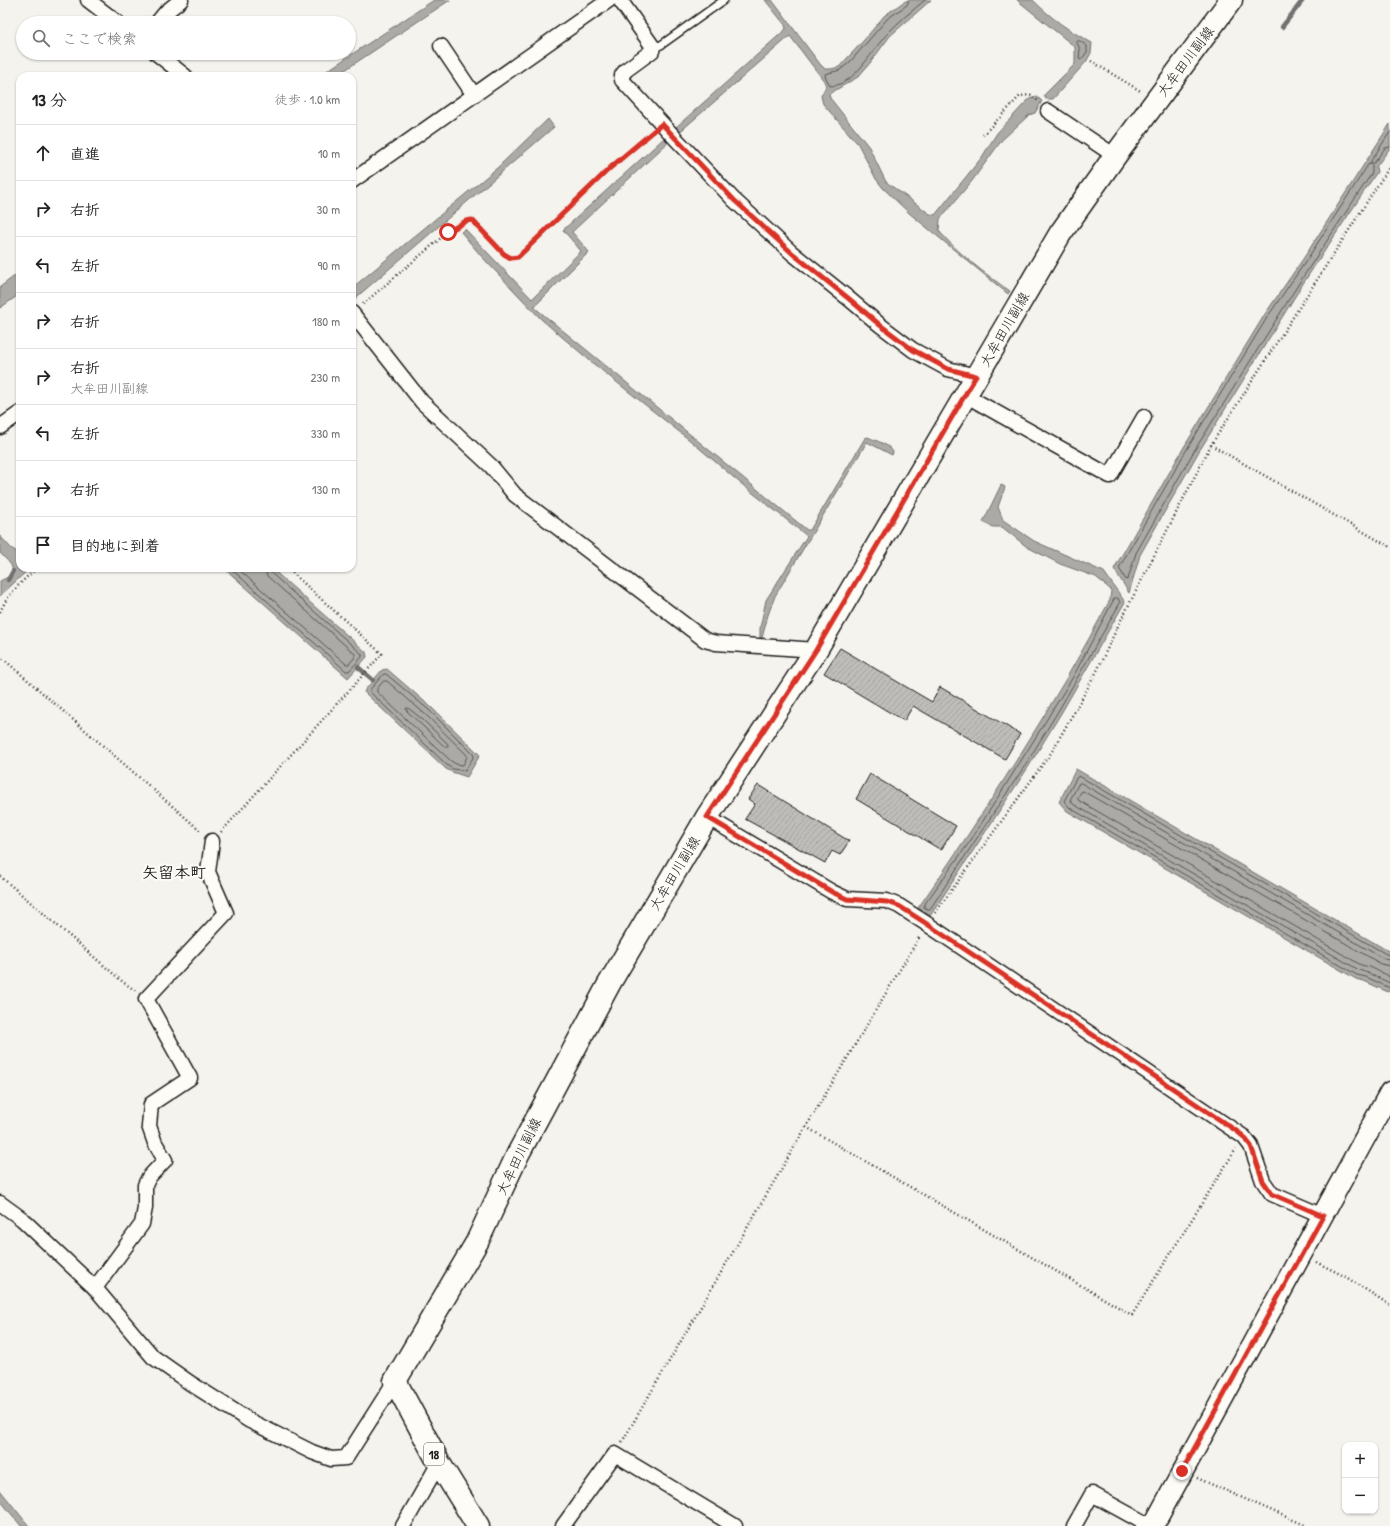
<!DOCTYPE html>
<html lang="ja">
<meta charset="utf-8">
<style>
:root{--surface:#fff;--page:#f6f6f6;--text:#222;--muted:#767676;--line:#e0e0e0}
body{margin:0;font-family:"Patrick Hand","Klee One",sans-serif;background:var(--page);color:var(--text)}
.controls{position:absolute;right:12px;bottom:12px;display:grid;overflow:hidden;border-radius:8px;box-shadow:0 1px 3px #0004}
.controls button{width:36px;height:36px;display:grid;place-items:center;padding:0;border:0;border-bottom:1px solid var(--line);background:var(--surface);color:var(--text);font:20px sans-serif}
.stop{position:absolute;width:12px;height:12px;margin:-9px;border:3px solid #d93025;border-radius:50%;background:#fff}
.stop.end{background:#d93025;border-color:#fff;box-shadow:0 1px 4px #0008}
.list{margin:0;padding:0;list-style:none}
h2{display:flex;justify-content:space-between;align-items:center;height:52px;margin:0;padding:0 16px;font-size:17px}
h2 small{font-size:13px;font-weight:400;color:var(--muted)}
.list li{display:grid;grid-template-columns:26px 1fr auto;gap:12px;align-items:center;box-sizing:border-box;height:56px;padding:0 16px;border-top:1px solid var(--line)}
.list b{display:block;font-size:15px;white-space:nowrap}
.list p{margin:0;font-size:13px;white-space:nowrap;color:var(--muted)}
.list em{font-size:13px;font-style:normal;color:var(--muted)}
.icon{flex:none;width:22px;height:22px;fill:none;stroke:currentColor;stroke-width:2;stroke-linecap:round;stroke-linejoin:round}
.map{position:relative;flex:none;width:1390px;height:1526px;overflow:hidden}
.search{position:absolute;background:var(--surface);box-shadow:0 1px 3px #0004;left:16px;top:16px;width:340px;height:44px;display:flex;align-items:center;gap:10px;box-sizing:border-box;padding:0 14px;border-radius:22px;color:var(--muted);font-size:15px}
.panel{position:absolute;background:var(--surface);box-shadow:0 1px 3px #0004;left:16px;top:72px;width:340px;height:500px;border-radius:12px}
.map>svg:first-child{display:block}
.water{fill:#abaaa6;stroke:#72716f}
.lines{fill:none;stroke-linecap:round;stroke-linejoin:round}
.shore{stroke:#555553;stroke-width:1}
.stream{stroke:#72716f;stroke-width:4.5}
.building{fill:url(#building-hatch);stroke:#1c1c1c}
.lane-casing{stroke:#1c1c1c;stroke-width:10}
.street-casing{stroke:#1c1c1c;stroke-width:17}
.secondary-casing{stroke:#1c1c1c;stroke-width:23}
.primary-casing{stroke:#1c1c1c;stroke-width:25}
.path{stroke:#1c1c1c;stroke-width:2.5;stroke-dasharray:1 3;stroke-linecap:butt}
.lane{stroke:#fdfcf7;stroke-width:7}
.street{stroke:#fdfcf7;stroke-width:14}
.secondary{stroke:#fdfcf7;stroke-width:20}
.primary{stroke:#fdfcf7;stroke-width:22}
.route{stroke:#d93025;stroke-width:5}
.labels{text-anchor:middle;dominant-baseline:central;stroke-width:4;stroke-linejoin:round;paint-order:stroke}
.shield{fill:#fdfcf7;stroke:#605f5e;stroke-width:1}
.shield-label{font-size:13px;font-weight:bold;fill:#1c1c1c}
.street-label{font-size:14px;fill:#1c1c1c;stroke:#fdfcf7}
.quarter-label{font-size:16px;font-weight:bold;fill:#1c1c1c;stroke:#fdfcf7}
</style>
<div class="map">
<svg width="1390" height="1526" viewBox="0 0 1390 1526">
<defs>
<pattern id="building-hatch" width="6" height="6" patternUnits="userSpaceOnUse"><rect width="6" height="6" fill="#bebdba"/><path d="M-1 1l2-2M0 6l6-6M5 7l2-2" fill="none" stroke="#a3a29f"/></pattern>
</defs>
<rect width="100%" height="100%" fill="#f4f3ee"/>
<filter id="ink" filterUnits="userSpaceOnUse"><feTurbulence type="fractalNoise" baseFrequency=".025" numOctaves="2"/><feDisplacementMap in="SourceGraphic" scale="8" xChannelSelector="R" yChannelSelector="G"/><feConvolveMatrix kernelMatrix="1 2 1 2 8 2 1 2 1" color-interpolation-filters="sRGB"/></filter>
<g filter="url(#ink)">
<!-- water -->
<g class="water">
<polygon points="434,0 450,0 336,76 319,76"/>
<path d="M765,0H772L820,64L825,69H831L839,67L864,40L884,16L902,3L908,0H931L890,36L870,63L858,77L829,94L830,98L869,147L886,182L930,214L935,215L982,157L997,133L1026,102L1032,97H1037L1042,101L1035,113L1029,115L1002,140L972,181L940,219L939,231C959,254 985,274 1010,291L1008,294L909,213L883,188L876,179L858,144L823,104L821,96L826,86L824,81L790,36L675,136L572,232L589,252L534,307L807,530H810L865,438L868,437C876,441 889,444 893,452L892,455L867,442L775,596L768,615L762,638H760V628L766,600L807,536L739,482L692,442L595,365L542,320L482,257L461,232L465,229L532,299L581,251L563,230L675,128L786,29L785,25Z"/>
<path d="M1017,0H1033C1052,19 1068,30 1092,43L1091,53L1086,62L1053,99H1046L1044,96L1045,94L1075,64V47Z"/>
<polygon points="548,119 554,127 352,301 352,288 497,168"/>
<polygon points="1390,124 1390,148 1376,167 1377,172 1304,282 1198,453 1140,555 1129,593 1114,569 1184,447 1265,314 1303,259"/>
<polygon points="20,272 20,294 0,308 0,287"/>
<path d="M1001,485L1005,487L998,507L1003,520L1034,541L1104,572L1125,602L1063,710L1029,766L930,916L918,908C987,809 1053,707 1110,600L1111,590L1096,577L1060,564L1027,547L1002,527H993L983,522Z"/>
<path d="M0,536L11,548L20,554V568H30L0,596V581L12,575C15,565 6,560 0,553Z"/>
<polygon points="224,568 271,568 366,652 367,657 348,678"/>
<polygon points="387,669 432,708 480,755 467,777 452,772 446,769 364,692 365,690 382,670"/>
<polygon points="1076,769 1390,952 1390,989 1388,992 1364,981 1356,979 1067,811 1059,802"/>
<polygon points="0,1490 29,1526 21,1526 0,1500"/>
</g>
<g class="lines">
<!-- shore -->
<g class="shore">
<path d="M909,0L907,5L887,19L850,62L840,70L825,74V76L830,86C855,86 873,48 888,33C899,21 912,11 925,0"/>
<polygon points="1078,41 1080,41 1087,46 1087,52 1081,60 1079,59 1080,49 1077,43"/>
<polyline points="1390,132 1371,161 1371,163 1374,163 1385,148 1390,147"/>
<polygon points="1369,164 1372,165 1372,173 1301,280 1194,451 1136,553 1128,579 1126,580 1119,568 1187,449 1268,316 1306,261"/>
<polyline points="230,568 346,671 349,671 362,657 362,654 271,573 269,568"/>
<polyline points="237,568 346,664 349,664 355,657 355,654 267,576 264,568"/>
<polygon points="1115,598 1118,598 1120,603 1060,708 1026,764 930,909 927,909 924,907 924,905 971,840 1034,740 1073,677"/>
<polygon points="384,674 386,674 430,711 473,754 474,756 465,771 453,769 448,766 370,692 370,690"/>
<polygon points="384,681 387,681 426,715 467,755 467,757 463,765 456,764 451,761 377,692 377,689"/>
<polygon points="408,708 422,719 448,744 448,747 445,747 407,711 406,709"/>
<polyline points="1390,955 1386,954 1079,776 1077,777 1064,801 1070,808 1357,975 1366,977 1390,988"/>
<polyline points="1390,960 1384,959 1081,783 1079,783 1070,800 1073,804 1359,970 1368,973 1390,983"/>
<polyline points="1390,966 1381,964 1083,791 1081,792 1078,797 1078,800 1361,965 1370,967 1390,977"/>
</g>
<!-- stream -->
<g class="stream">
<polyline points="1282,27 1303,0"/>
<polyline points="8,580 13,571"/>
<polyline points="358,667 373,680"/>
</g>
</g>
<!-- building -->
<g class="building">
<polygon points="840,648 932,702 940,687 1020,734 1005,759 913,706 904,721 824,673"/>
<polygon points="870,774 956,826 941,850 856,799"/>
<polygon points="758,785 849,841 840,855 832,851 825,863 745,819 755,804 748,799"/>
</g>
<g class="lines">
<defs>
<polyline id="lane" points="653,47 661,45 724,0"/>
<g id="street">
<polyline points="88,0 118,23"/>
<polyline points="620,0 653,47 652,51 626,70 622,75 622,80 676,139 734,200 792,253 848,298 880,325 913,350 948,369 976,376"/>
<polyline points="157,23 166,12 181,0"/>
<polyline points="441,46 474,95"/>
<polyline points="156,53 185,76"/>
<polyline points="1048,111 1115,156"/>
<polyline points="352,181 609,0"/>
<polyline points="352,313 422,402 491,466 515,495 705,640 716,643 816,650"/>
<polyline points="965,395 1110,476 1144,417"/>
<polyline points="0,427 20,413"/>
<polyline points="707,817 832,892 847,899 887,901 899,906 927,924 1238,1133 1244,1137 1251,1146 1263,1181 1272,1194 1323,1216"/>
<polyline points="212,841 208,872 226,913 146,999 190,1078 151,1104 149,1126 155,1143 165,1160 149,1177 145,1185 145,1208 142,1224 95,1288 153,1357 190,1383 250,1421 312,1452 331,1459 346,1458 395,1381"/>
<polyline points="0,1203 22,1219 95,1288"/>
<polyline points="403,1526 439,1463"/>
<polyline points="563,1526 615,1454 735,1526"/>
<polyline points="1074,1526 1092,1494 1150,1526"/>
</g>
<polyline id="secondary" points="1153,1526 1390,1092"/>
<polyline id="primary" points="478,1526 439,1463 395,1381 477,1242 518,1154 609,984 707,817 816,650 1060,234 1115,156 1231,0"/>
</defs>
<!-- lane casing -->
<use href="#lane" class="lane-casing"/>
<!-- street casing -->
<use href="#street" class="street-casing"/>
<!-- secondary casing -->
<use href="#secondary" class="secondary-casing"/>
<!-- primary casing -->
<use href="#primary" class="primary-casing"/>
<!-- path -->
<g class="path">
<polyline points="1091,61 1142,92"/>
<polyline points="983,135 1020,96 1031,95 1039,102"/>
<polyline points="363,304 448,232 466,221 473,220 476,223 504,254 511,258 518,257 610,168 652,133"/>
<polyline points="1211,445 1390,547"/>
<path d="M0,612C7,595 23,580 37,568"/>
<polyline points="0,656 202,832"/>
<polyline points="221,832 382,654 287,568"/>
<polyline points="0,876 123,982 136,991"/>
<polyline points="935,913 1051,753 1095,675 1118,626 1211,445 1390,166"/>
<polyline points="806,1127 1132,1315 1236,1149"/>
<polyline points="1316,1262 1346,1277 1390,1305"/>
<polyline points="622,1442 806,1127 920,936"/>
<polyline points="1197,1478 1307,1526"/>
</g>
<!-- lane -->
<use href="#lane" class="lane"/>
<!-- street -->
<use href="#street" class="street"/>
<!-- secondary -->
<use href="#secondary" class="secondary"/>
<!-- primary -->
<use href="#primary" class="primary"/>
</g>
</g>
<g class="lines" filter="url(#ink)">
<!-- route -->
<polyline class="route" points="448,232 466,221 472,220 504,254 511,258 518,257 610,168 662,124 734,200 792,253 848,298 880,325 913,350 948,369 976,376 816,650 707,817 832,892 847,899 887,902 899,906 927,924 1238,1132 1244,1137 1251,1146 1263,1181 1272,1194 1323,1216 1182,1471"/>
</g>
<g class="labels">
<!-- shield labels -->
<rect class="shield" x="424" y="1443" width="20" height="22" rx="3"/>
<g class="shield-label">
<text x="434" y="1454">18</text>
</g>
<!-- street labels -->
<g class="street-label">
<text transform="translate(1185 61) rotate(-53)">大牟田川副線</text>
<text transform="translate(1004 329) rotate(-60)">大牟田川副線</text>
<text transform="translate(674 873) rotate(-59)">大牟田川副線</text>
<text transform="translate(518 1156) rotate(-64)">大牟田川副線</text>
</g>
<!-- quarter labels -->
<g class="quarter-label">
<text x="174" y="872">矢留本町</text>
</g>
</g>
</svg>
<div class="controls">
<button>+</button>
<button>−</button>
</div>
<div class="stop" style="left:448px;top:232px"></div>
<div class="stop end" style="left:1182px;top:1471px"></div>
<div class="search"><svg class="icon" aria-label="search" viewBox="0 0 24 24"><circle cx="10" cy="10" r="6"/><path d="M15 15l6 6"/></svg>ここで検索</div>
<section class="panel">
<h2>13 分<small>徒歩 · 1.0 km</small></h2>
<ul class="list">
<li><svg class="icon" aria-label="ahead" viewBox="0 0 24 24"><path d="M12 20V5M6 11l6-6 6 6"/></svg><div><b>直進</b></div><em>10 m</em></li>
<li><svg class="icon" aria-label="right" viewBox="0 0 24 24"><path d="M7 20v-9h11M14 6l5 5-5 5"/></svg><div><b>右折</b></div><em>30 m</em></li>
<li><svg class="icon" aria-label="left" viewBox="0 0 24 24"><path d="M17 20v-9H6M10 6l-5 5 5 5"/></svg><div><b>左折</b></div><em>90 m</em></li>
<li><svg class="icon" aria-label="right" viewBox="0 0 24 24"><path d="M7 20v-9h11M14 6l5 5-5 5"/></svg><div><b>右折</b></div><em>180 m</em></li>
<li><svg class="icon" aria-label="right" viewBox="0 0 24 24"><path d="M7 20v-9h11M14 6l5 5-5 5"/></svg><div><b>右折</b><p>大牟田川副線</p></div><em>230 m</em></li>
<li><svg class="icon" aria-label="left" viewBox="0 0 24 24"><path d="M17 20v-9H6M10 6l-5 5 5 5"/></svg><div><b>左折</b></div><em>330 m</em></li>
<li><svg class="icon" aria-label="right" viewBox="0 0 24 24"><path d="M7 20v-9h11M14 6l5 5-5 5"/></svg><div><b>右折</b></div><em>130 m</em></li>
<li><svg class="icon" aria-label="arrive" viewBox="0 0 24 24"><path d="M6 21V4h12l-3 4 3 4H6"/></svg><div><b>目的地に到着</b></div></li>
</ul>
</section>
</div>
